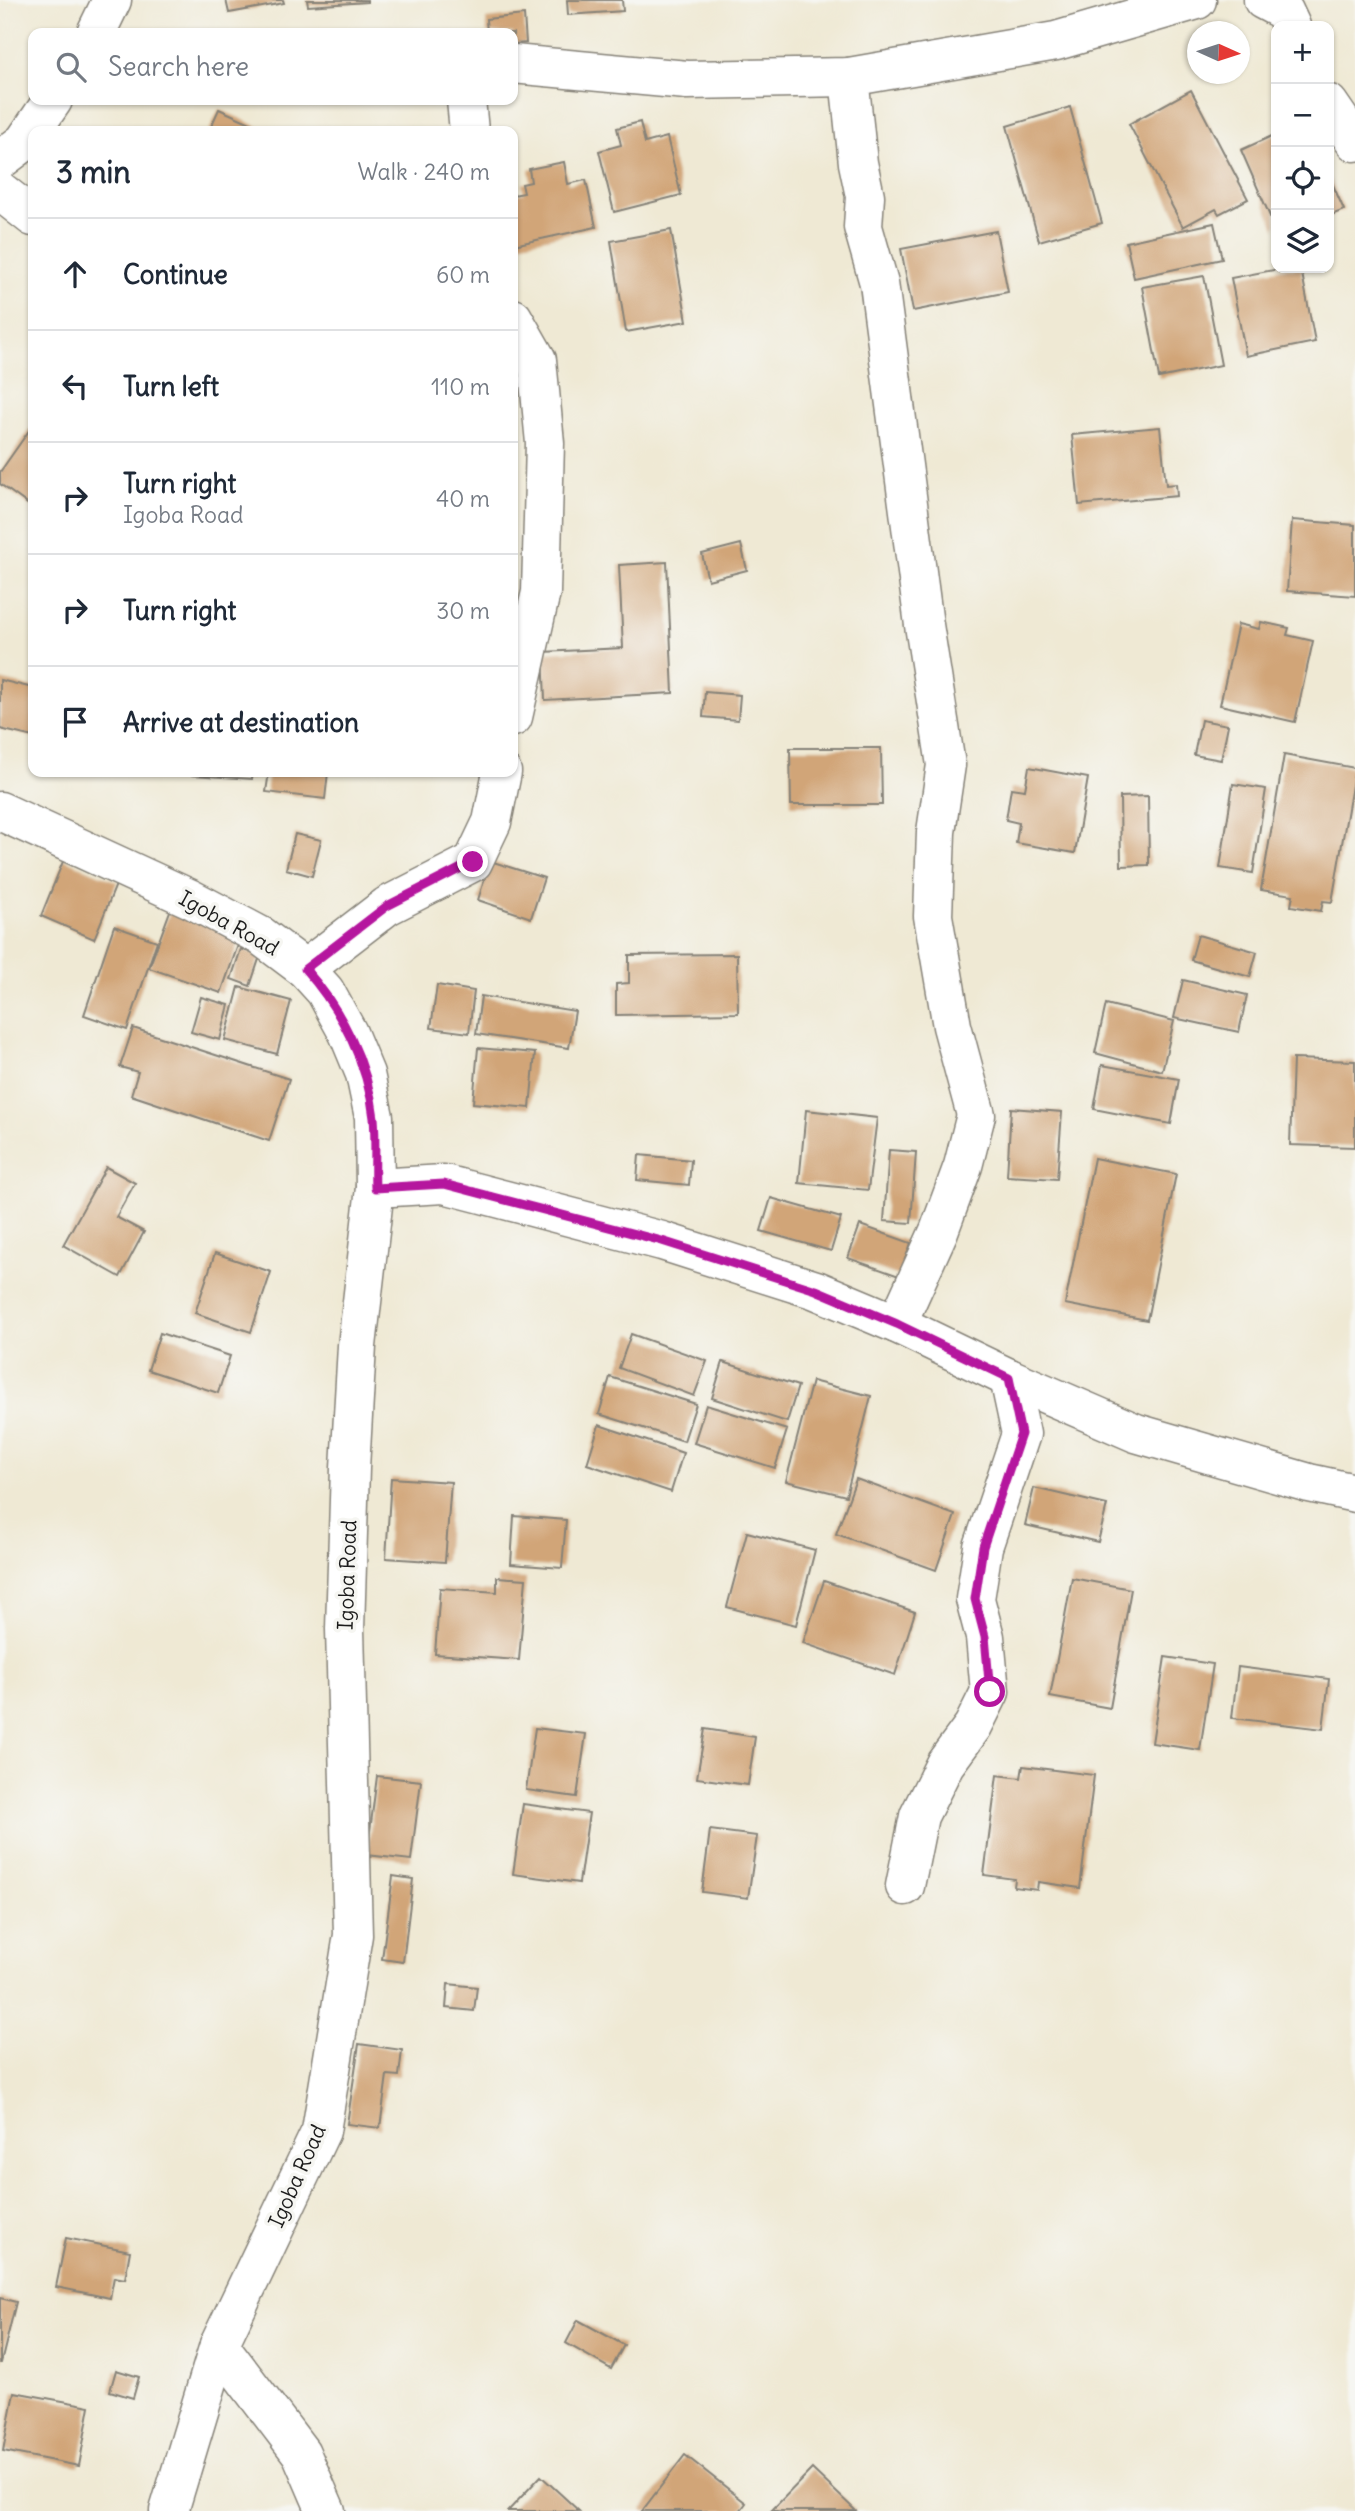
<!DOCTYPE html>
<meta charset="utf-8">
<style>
:root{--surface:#fff;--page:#f2f2f3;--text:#1f2937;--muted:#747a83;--line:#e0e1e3}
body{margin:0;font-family:Delius,sans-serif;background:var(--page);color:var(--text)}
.controls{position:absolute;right:21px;top:21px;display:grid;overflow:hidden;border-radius:14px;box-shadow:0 2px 5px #0004}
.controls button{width:63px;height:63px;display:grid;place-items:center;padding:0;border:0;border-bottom:2px solid var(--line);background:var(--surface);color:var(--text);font:35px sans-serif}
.compass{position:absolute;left:1187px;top:21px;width:63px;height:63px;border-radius:50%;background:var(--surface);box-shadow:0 2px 5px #0004;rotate:93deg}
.stop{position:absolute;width:21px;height:21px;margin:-16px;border:5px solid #b5179e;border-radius:50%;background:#fff}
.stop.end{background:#b5179e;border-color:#fff;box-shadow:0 2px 7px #0008}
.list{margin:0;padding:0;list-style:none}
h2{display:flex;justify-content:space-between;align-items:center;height:91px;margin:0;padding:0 28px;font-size:30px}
h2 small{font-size:23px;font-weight:400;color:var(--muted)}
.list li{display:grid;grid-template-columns:46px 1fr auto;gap:21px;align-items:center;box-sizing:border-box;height:112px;padding:0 28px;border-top:2px solid var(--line)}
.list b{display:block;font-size:26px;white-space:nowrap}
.list p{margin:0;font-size:23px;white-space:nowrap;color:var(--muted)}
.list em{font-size:23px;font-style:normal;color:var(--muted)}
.icon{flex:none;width:38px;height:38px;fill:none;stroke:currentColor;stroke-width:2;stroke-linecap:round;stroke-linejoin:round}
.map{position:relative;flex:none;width:1355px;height:2511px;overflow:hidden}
.search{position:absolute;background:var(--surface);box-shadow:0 2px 5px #0004;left:28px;top:28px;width:490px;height:77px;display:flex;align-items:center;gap:18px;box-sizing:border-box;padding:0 24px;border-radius:14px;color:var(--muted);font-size:26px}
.panel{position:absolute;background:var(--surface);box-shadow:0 2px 5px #0004;left:28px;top:126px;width:490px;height:651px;border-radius:14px}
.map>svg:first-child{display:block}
.building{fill:#d1a578}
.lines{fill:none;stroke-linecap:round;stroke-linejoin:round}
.minor-casing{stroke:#868278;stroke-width:41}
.tertiary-casing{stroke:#868278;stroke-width:41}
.minor{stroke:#fff;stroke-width:38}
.tertiary{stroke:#fff;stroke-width:38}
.route{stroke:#b5179e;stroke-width:9}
.labels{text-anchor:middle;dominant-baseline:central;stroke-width:7;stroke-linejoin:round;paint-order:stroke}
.street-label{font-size:21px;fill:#1c1c1c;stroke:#f6f6f2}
</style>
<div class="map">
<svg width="1355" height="2511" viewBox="0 0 1355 2511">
<rect width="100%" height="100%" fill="#f6f6f2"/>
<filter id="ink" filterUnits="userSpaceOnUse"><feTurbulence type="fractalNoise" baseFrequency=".0143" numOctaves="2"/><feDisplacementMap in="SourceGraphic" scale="14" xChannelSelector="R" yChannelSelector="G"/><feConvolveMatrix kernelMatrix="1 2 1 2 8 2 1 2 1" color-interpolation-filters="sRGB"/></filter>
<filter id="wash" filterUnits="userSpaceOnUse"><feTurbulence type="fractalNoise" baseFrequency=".00686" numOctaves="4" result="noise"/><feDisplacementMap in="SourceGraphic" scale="28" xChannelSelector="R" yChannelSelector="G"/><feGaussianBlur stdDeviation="1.57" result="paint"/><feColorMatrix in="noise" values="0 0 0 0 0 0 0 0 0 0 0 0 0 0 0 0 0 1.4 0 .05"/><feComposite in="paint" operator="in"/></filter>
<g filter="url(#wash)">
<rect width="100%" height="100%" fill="#efe9d4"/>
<g id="blocks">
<!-- building -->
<g class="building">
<polygon points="226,0 283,0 284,3 229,13"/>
<polygon points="307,0 367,0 367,2 308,6"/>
<polygon points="567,0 622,0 623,11 568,15"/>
<polygon points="524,15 526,43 513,44 513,33 487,33 486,19"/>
<polygon points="1191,90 1248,199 1219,214 1216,209 1183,227 1129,124"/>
<polygon points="1070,107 1102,223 1039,241 1007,126"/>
<polygon points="219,109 268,131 209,131"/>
<polygon points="640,122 645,143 667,137 681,195 614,212 599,151 621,145 617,128"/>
<polygon points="1276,134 1276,230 1241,150"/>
<polygon points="564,162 568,184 586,180 596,227 514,245 513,195 524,193 522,184 531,182 529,169"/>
<polygon points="1329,176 1344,210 1329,216"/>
<polygon points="1214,223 1222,259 1134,278 1126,242"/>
<polygon points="671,230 687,321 626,332 611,241"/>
<polygon points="996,231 1008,292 913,311 901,249"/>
<polygon points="1284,268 1301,268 1315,342 1246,356 1231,278"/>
<polygon points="1204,276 1221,365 1159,378 1142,287"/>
<polygon points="33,425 33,508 0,484 0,472"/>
<polygon points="1160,427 1166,485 1176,484 1177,496 1079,505 1072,435"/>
<polygon points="1292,520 1355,525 1355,596 1287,591"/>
<polygon points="741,544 747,570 708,580 702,554"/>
<polygon points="667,562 673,693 545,700 543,652 623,648 619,565"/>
<polygon points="1261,622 1289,628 1287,635 1313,641 1295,722 1220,705 1238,624 1259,629"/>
<polygon points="0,680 33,688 33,737 0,729"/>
<polygon points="705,692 740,695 738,720 703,717"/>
<polygon points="1201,720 1228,725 1221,760 1194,755"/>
<polygon points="790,748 881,748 882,805 791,805"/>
<polygon points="1284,755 1355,768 1332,902 1323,901 1321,911 1291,906 1293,895 1261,890"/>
<polygon points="1029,767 1088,778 1075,853 1016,843 1019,823 1006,820 1011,788 1025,790"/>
<polygon points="192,772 253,772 252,779 192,775"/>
<polygon points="269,772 328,772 325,799 266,792"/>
<polygon points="1233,784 1266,789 1253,873 1220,868"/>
<polygon points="1148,796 1149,865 1121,866 1120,797"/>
<polygon points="295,834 321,840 312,876 286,869"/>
<polygon points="64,859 117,882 94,939 41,916"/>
<polygon points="490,861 544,878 531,918 478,900"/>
<polygon points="173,903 244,928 221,993 149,968"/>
<polygon points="114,926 157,941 127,1030 84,1015"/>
<polygon points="1198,935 1257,952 1250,977 1191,960"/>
<polygon points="241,949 260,956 250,986 231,979"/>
<polygon points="737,954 738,1013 616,1015 616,984 629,983 629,955"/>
<polygon points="1183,980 1247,995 1239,1032 1174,1018"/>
<polygon points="437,985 474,991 469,1033 431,1028"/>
<polygon points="239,987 291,1001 277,1054 225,1040"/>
<polygon points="481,996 575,1011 569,1048 476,1034"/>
<polygon points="201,997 229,1005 220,1040 191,1032"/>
<polygon points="1106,1004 1174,1021 1162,1071 1095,1053"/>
<polygon points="133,1028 289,1079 269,1141 131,1095 138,1072 120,1067"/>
<polygon points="478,1048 535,1053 530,1108 473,1103"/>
<polygon points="1293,1059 1355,1061 1355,1147 1290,1145"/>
<polygon points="1102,1065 1179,1079 1171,1124 1094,1109"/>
<polygon points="1011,1108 1062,1112 1057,1179 1007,1176"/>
<polygon points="806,1110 877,1118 868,1190 799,1183"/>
<polygon points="889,1150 916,1152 911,1223 884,1221"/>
<polygon points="639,1155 691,1160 689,1185 637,1180"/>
<polygon points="1094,1158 1176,1174 1147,1320 1065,1304"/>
<polygon points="106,1167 135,1183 116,1217 144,1232 120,1277 63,1245"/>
<polygon points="771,1198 841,1218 831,1251 761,1231"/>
<polygon points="860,1225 911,1243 899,1276 848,1258"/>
<polygon points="215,1253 271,1272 251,1332 195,1313"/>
<polygon points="160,1333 230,1356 218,1393 148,1370"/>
<polygon points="631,1334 707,1361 694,1396 619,1368"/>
<polygon points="723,1362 798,1386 787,1422 712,1398"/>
<polygon points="610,1377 696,1404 684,1441 599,1414"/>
<polygon points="812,1381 871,1396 846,1496 786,1481"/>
<polygon points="706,1405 787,1430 775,1468 694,1443"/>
<polygon points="599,1425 683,1453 671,1492 587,1464"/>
<polygon points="391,1478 451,1482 445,1562 386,1558"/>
<polygon points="856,1479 955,1515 936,1570 836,1534"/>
<polygon points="1034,1488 1107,1505 1098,1542 1025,1525"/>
<polygon points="514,1516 566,1520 562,1568 511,1564"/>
<polygon points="747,1532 815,1550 796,1625 727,1607"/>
<polygon points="497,1577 526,1579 519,1660 435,1654 440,1588 497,1592"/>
<polygon points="1072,1578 1131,1589 1110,1708 1050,1697"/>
<polygon points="824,1581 915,1612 895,1675 803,1643"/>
<polygon points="1165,1657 1213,1664 1200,1750 1152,1743"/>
<polygon points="1238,1667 1329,1679 1323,1729 1232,1718"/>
<polygon points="535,1728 586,1734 577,1797 526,1790"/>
<polygon points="705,1729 755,1737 748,1785 697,1778"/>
<polygon points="1023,1766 1094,1775 1080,1888 1038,1882 1037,1890 1014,1887 1015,1879 984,1875 997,1775 1021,1778"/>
<polygon points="377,1776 421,1781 411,1860 367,1855"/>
<polygon points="523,1804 589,1813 579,1883 513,1874"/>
<polygon points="710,1830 757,1836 748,1898 702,1892"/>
<polygon points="393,1876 413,1879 403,1962 382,1959"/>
<polygon points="448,1984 477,1987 474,2011 446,2008"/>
<polygon points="359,2044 402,2050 399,2076 387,2075 380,2128 347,2124"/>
<polygon points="66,2238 130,2251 125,2279 114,2277 110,2298 56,2287"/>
<polygon points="0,2298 16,2302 1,2363 0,2363"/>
<polygon points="578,2320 624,2345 611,2369 566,2343"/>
<polygon points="116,2370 139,2377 133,2398 110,2391"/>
<polygon points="14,2392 90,2406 79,2466 3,2451"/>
<polygon points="685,2455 746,2503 740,2511 642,2511"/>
<polygon points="812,2469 856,2511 771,2511"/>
<polygon points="541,2476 579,2511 508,2511"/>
</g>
</g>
</g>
<g filter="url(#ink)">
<use href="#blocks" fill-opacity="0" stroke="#868278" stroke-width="2"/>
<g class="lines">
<defs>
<g id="minor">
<polyline points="1263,0 1284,11 1291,26"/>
<polyline points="96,33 112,0"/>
<polyline points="513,64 687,80 849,77 1056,41 1197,0"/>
<polyline points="849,77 858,163 865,196 863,227 879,283 924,625 946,765 936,832 933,916 952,1026 976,1115 963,1166 939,1231 897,1324"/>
<polyline points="466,100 469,131"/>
<polyline points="1329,104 1355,142"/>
<polyline points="0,160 24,142 53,100"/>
<polyline points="0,191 33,217"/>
<polyline points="513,318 537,360 545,443 541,592 513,717"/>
<polyline points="305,969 387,906 473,862 492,822 502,772"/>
<polyline points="375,1188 444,1184 662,1241 816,1290 897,1324 1009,1378 1136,1433 1309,1483 1355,1493"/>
<polyline points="905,1886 919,1816 945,1764 973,1726 990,1692 985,1637 975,1599 983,1547 1021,1434 1009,1378"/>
<polyline points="219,2345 301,2453 326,2511"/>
</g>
<polyline id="tertiary" points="0,811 191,899 261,936 305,969 325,991 348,1033 365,1074 374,1117 375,1188 357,1346 350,1468 345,1629 353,1935 321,2131 219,2345 169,2511"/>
</defs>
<!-- minor casing -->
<use href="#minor" class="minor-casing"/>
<!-- tertiary casing -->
<use href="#tertiary" class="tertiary-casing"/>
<!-- minor -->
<use href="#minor" class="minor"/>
<!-- tertiary -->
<use href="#tertiary" class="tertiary"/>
</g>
</g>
<g class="lines" filter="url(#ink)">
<!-- route -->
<path class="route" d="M473,862L387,906L305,969C341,1009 368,1063 374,1118C376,1141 374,1165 375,1188L444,1184L662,1241L816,1290L897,1324L1009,1378L1021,1434L983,1547L975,1599L985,1637L990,1692"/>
</g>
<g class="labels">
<!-- street labels -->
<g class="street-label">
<text transform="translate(229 923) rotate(29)">Igoba Road</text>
<text transform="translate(347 1575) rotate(-88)">Igoba Road</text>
<text transform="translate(297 2176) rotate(-66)">Igoba Road</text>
</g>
</g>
</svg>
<div class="controls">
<button>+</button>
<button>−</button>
<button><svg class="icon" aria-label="locate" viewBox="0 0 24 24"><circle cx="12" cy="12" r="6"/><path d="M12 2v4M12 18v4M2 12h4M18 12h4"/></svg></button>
<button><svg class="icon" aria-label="layers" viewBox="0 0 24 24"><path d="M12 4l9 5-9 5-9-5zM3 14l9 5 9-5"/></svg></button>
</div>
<svg class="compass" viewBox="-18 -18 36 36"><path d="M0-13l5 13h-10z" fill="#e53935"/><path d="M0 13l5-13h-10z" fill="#747a83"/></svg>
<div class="stop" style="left:990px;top:1692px"></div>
<div class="stop end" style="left:473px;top:862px"></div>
<div class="search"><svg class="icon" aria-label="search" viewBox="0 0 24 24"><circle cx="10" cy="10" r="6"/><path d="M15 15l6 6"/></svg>Search here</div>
<section class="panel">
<h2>3 min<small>Walk · 240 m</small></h2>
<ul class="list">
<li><svg class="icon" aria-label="ahead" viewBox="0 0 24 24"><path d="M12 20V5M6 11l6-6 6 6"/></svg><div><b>Continue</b></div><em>60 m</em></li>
<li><svg class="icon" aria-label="left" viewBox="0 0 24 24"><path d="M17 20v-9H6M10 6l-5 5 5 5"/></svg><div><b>Turn left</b></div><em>110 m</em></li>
<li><svg class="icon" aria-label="right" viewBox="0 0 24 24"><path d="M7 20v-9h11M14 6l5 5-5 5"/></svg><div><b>Turn right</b><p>Igoba Road</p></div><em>40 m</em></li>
<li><svg class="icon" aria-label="right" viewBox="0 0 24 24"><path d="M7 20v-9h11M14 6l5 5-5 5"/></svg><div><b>Turn right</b></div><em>30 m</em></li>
<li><svg class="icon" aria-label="arrive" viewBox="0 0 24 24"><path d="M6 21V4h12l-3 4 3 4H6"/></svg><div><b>Arrive at destination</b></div></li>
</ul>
</section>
</div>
